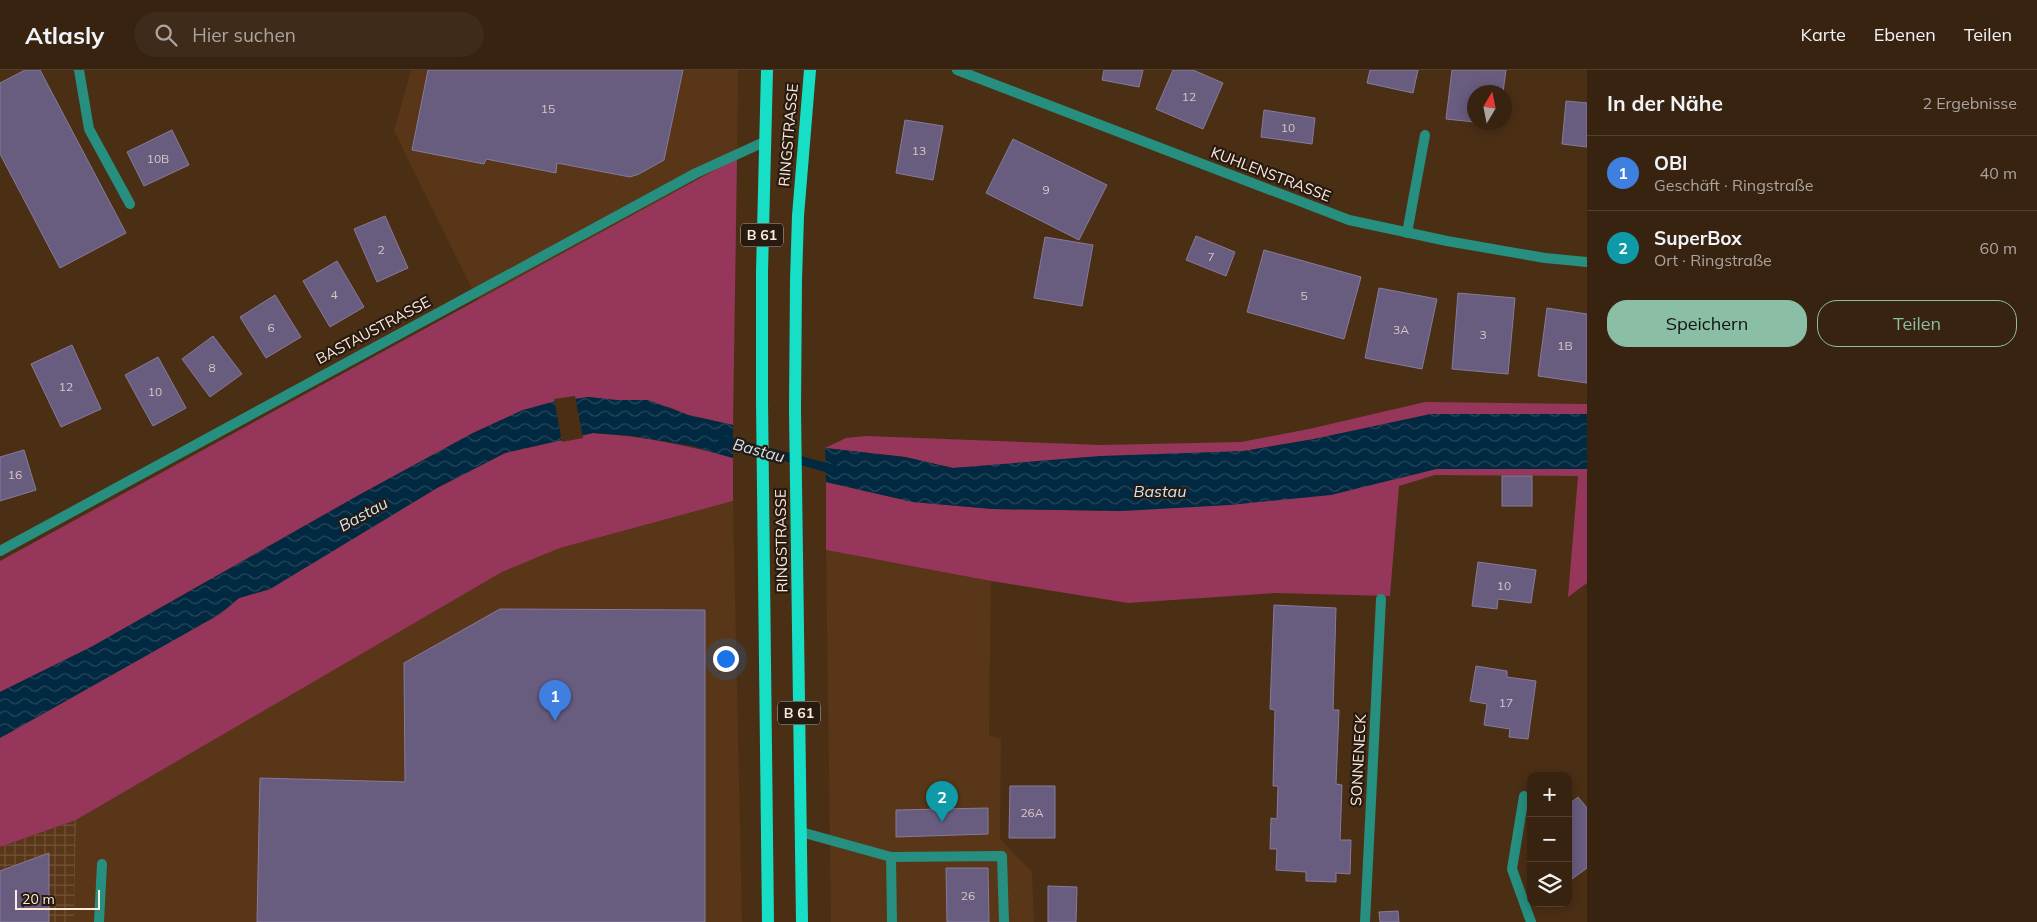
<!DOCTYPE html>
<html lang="de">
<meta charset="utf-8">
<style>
:root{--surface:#382310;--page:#3f2b19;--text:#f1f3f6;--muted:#aba49f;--line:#524030;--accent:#8abfa5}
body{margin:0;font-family:Mulish,sans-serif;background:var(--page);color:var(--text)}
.controls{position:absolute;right:15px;bottom:15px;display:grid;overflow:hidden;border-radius:10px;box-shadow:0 2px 12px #0003}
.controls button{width:45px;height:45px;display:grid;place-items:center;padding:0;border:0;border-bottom:1px solid var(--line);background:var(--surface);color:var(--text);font:25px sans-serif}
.compass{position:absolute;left:1467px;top:15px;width:45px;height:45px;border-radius:50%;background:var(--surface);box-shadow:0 2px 12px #0003;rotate:10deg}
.scale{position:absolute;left:15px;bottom:12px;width:85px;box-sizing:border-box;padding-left:5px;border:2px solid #feebdd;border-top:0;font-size:14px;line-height:18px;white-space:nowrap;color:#feebdd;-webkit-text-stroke:4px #271a10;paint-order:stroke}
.you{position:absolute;left:725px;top:588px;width:18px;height:18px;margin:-12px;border:4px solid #fff;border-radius:50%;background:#1a73e8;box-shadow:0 0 0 8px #1a73e833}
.badge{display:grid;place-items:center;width:32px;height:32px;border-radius:50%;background:var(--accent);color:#fff;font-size:16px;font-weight:700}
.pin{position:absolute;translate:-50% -41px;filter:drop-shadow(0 1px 2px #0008)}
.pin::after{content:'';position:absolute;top:26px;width:18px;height:15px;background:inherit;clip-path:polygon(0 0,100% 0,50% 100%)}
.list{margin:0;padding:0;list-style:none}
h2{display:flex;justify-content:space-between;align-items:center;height:65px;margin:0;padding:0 20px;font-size:21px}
h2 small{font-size:16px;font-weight:400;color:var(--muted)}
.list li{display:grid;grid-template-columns:32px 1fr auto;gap:15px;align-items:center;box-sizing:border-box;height:75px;padding:0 20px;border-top:1px solid var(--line)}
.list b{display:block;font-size:19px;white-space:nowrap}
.list p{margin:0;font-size:16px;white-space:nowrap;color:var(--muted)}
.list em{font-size:16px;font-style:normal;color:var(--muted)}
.actions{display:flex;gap:10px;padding:15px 20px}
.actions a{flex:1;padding:11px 0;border:1px solid var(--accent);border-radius:20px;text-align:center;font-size:18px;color:var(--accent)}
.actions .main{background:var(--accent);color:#111}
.icon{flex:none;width:28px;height:28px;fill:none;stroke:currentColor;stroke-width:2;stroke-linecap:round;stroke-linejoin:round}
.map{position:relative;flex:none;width:1587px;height:852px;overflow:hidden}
header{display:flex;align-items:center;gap:30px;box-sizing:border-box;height:70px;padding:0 25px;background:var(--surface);border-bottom:1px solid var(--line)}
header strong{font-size:24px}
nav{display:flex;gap:28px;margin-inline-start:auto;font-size:18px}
.search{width:350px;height:45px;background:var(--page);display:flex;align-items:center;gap:12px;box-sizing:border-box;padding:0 18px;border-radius:28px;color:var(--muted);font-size:19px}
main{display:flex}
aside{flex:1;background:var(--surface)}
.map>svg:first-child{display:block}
.built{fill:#583617}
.industrial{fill:url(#industrial-grid)}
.green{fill:#96365a}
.water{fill:url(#water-waves)}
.pier{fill:#4b2f15}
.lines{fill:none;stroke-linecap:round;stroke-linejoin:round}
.stream{stroke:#012941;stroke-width:9}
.building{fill:#685c7f;stroke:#867a9e}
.service{stroke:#268f7f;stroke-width:10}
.minor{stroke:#268f7f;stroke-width:10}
.primary{stroke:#17dfc6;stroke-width:12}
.labels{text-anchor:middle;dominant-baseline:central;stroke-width:4.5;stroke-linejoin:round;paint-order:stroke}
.number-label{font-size:12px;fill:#d8c7c6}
.shield{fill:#271a10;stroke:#beaca0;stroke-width:1}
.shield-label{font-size:14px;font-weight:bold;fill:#feebdd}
.street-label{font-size:15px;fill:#feebdd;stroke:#271a10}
.water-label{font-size:16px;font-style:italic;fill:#cce5f8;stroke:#271a10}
</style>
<header>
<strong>Atlasly</strong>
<div class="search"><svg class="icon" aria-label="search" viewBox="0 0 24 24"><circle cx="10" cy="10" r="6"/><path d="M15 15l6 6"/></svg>Hier suchen</div>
<nav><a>Karte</a><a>Ebenen</a><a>Teilen</a></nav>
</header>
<main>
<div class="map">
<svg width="1587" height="852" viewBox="0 0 1587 852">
<defs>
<pattern id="industrial-grid" width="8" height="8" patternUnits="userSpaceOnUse" patternTransform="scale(1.25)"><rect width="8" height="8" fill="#583617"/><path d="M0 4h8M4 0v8" fill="none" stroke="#715338"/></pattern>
<pattern id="water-waves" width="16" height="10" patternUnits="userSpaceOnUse" patternTransform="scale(1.25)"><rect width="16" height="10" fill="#012941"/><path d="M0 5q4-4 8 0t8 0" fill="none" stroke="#27485c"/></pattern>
</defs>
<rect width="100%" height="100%" fill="#4b2f15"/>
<!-- built -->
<g class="built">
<polygon points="411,0 738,0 737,88 478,231 394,61"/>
<polygon points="733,431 742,852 74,852 76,750 502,502 560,478"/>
<polygon points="826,480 991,511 989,666 1001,668 1000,769 1032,802 1034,852 831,852"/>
</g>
<!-- industrial -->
<polygon class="industrial" points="76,750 74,852 0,852 0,777"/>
<!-- green -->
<g class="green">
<polygon points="737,88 733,355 688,345 669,337 588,327 523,340 473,363 359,425 93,576 0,622 0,491"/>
<polygon points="1425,332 1587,334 1587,344 1431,344 1314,369 1244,381 953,398 905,387 825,378 846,368 866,366 1100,375 1241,372 1309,359"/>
<path d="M593,363C641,366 687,375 733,388V431L560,478L502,502L76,750L0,777V668L220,544L239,528L270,519L437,418L505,383Z"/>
<polygon points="1579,398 1587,399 1587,513 1568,527 1578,406 1435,405 1399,416 1390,526 1274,523 1128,533 991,511 826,480 826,412 913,432 993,439 1122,441 1396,409 1436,399"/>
</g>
<!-- water -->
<g class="water">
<polygon points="588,327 617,330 648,330 688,345 733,355 733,388 692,376 632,366 593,363 505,383 437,418 270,519 239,528 220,544 0,668 0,622 93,576 359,425 473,363 523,340 552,332"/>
<polygon points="1431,344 1587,344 1587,399 1436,399 1331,425 1230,435 1122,441 993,439 913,432 826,412 825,378 905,387 953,398 1100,386 1244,381 1314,369"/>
</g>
<!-- pier -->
<polygon class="pier" points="575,326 583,368 562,372 554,329"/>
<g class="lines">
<!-- stream -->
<polyline class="stream" points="723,370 836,400"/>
</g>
<!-- building -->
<g class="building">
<polygon points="25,0 40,0 126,163 60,198 0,84 0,13"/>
<polygon points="428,0 683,0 664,90 639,104 630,107 557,93 556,103 486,89 484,94 412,80"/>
<polygon points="1104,0 1143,0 1139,17 1102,10"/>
<polygon points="1173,0 1193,0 1223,13 1203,59 1156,39"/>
<polygon points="1370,0 1418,0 1413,23 1367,13"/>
<polygon points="1452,0 1506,0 1503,22 1474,22 1474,52 1446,49"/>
<polygon points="1566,31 1587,33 1587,77 1562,74"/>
<polygon points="1264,40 1315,48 1312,74 1261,67"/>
<polygon points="905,50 943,56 933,110 896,103"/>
<polygon points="172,60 189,95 144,116 127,82"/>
<polygon points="1013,69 1107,115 1079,170 986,123"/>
<polygon points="385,146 408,198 377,212 354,159"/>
<polygon points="1196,166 1235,182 1226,206 1186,190"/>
<polygon points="1045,167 1093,175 1082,236 1034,228"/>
<polygon points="1264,180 1361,207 1344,269 1247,242"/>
<polygon points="337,191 364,237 330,257 303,211"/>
<polygon points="1379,218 1437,229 1422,299 1365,288"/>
<polygon points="1458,223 1515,228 1508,304 1452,299"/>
<polygon points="275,225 301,267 266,288 240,247"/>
<polygon points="1547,238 1587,244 1587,313 1538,306"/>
<polygon points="213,266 242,304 210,327 182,289"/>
<polygon points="72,275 101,339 61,357 31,294"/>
<polygon points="158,287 186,338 153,356 125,305"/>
<polygon points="24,380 36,420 0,431 0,387"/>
<rect x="1502" y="406" width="30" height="30"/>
<polygon points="1478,492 1536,500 1531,533 1498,529 1497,539 1472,536"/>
<polygon points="1274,535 1336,538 1333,640 1339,640 1336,714 1342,715 1340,770 1351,770 1350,804 1336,803 1336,812 1306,811 1306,802 1276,800 1277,779 1270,779 1271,748 1277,749 1278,716 1273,716 1275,640 1270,639"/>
<polygon points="500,539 705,540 705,852 257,852 260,708 405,712 404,593"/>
<polygon points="1476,596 1507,601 1507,607 1536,611 1528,669 1509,667 1510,659 1484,655 1487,634 1470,631"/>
<polygon points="1010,716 1055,716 1055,768 1009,768"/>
<polygon points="1578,727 1587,738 1587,798 1568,812 1568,735"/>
<polygon points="988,738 988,764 896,767 896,740"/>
<polygon points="49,783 49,852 0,852 0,801"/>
<polygon points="946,798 988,798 989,852 947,852"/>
<polygon points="1048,816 1077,817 1076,852 1048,852"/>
<polygon points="1398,841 1399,852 1380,852 1379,842"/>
</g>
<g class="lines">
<!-- service -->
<g class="service">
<polyline points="79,0 89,59 130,134"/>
<polyline points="1407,163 1425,65"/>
<polyline points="1524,726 1512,799 1531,852"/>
<polyline points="801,762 891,787 892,852"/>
<polyline points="891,787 1002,786 1004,852"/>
<polyline points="99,852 102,794"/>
</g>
<!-- minor -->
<g class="minor">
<polyline points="957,0 1349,150 1447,171 1545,188 1587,192"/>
<polyline points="0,481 696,103 764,72"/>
<polyline points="1365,852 1381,529"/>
</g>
<!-- primary -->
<g class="primary">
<polyline points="767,0 762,202 762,331 768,852"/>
<polyline points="802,852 795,340 796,210 798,146 810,0"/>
</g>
</g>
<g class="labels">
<!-- number labels -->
<g class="number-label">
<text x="1189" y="26">12</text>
<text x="548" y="38">15</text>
<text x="1288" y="57">10</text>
<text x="919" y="80">13</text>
<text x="158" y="88">10B</text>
<text x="1046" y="119">9</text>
<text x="381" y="179">2</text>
<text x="1211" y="186">7</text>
<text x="334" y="224">4</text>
<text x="1304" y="225">5</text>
<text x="271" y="257">6</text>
<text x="1401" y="259">3A</text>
<text x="1483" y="264">3</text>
<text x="1565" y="275">1B</text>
<text x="212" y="297">8</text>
<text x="66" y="316">12</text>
<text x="155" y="321">10</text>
<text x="15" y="404">16</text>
<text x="1504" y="515">10</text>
<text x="1506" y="632">17</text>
<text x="1032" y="742">26A</text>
<text x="968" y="825">26</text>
</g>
<!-- shield labels -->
<g class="shield">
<rect x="741" y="153.5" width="42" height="23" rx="4"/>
<rect x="778" y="631.5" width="42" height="23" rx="4"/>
</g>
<g class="shield-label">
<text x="762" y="165">B 61</text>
<text x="799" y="643">B 61</text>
</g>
<!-- street labels -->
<g class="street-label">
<text transform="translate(788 65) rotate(-85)">RINGSTRASSE</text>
<text transform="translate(1271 104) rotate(21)">KUHLENSTRASSE</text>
<text transform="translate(373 260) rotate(-28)">BASTAUSTRASSE</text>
<text transform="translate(781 471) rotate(-91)">RINGSTRASSE</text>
<text transform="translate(1358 690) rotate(-87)">SONNENECK</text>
</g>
<!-- water labels -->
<g class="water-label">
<text transform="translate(759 380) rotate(15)">Bastau</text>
<text x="1160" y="421">Bastau</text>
<text transform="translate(363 444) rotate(-29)">Bastau</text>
</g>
</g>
</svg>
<div class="controls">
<button>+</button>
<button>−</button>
<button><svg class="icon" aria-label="layers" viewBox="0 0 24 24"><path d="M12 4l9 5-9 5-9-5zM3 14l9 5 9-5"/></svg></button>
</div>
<svg class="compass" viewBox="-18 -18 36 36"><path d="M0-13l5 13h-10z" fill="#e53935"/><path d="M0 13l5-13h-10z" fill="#aba49f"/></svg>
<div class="scale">20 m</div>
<div class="you"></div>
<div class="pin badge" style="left:555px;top:651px;background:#3f7fe0">1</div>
<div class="pin badge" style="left:942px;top:752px;background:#0f9aa8">2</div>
</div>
<aside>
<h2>In der Nähe<small>2 Ergebnisse</small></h2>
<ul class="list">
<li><span class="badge" style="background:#3f7fe0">1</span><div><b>OBI</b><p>Geschäft · Ringstraße</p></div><em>40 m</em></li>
<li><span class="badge" style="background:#0f9aa8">2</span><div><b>SuperBox</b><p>Ort · Ringstraße</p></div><em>60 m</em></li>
</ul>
<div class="actions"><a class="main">Speichern</a><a>Teilen</a></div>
</aside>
</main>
